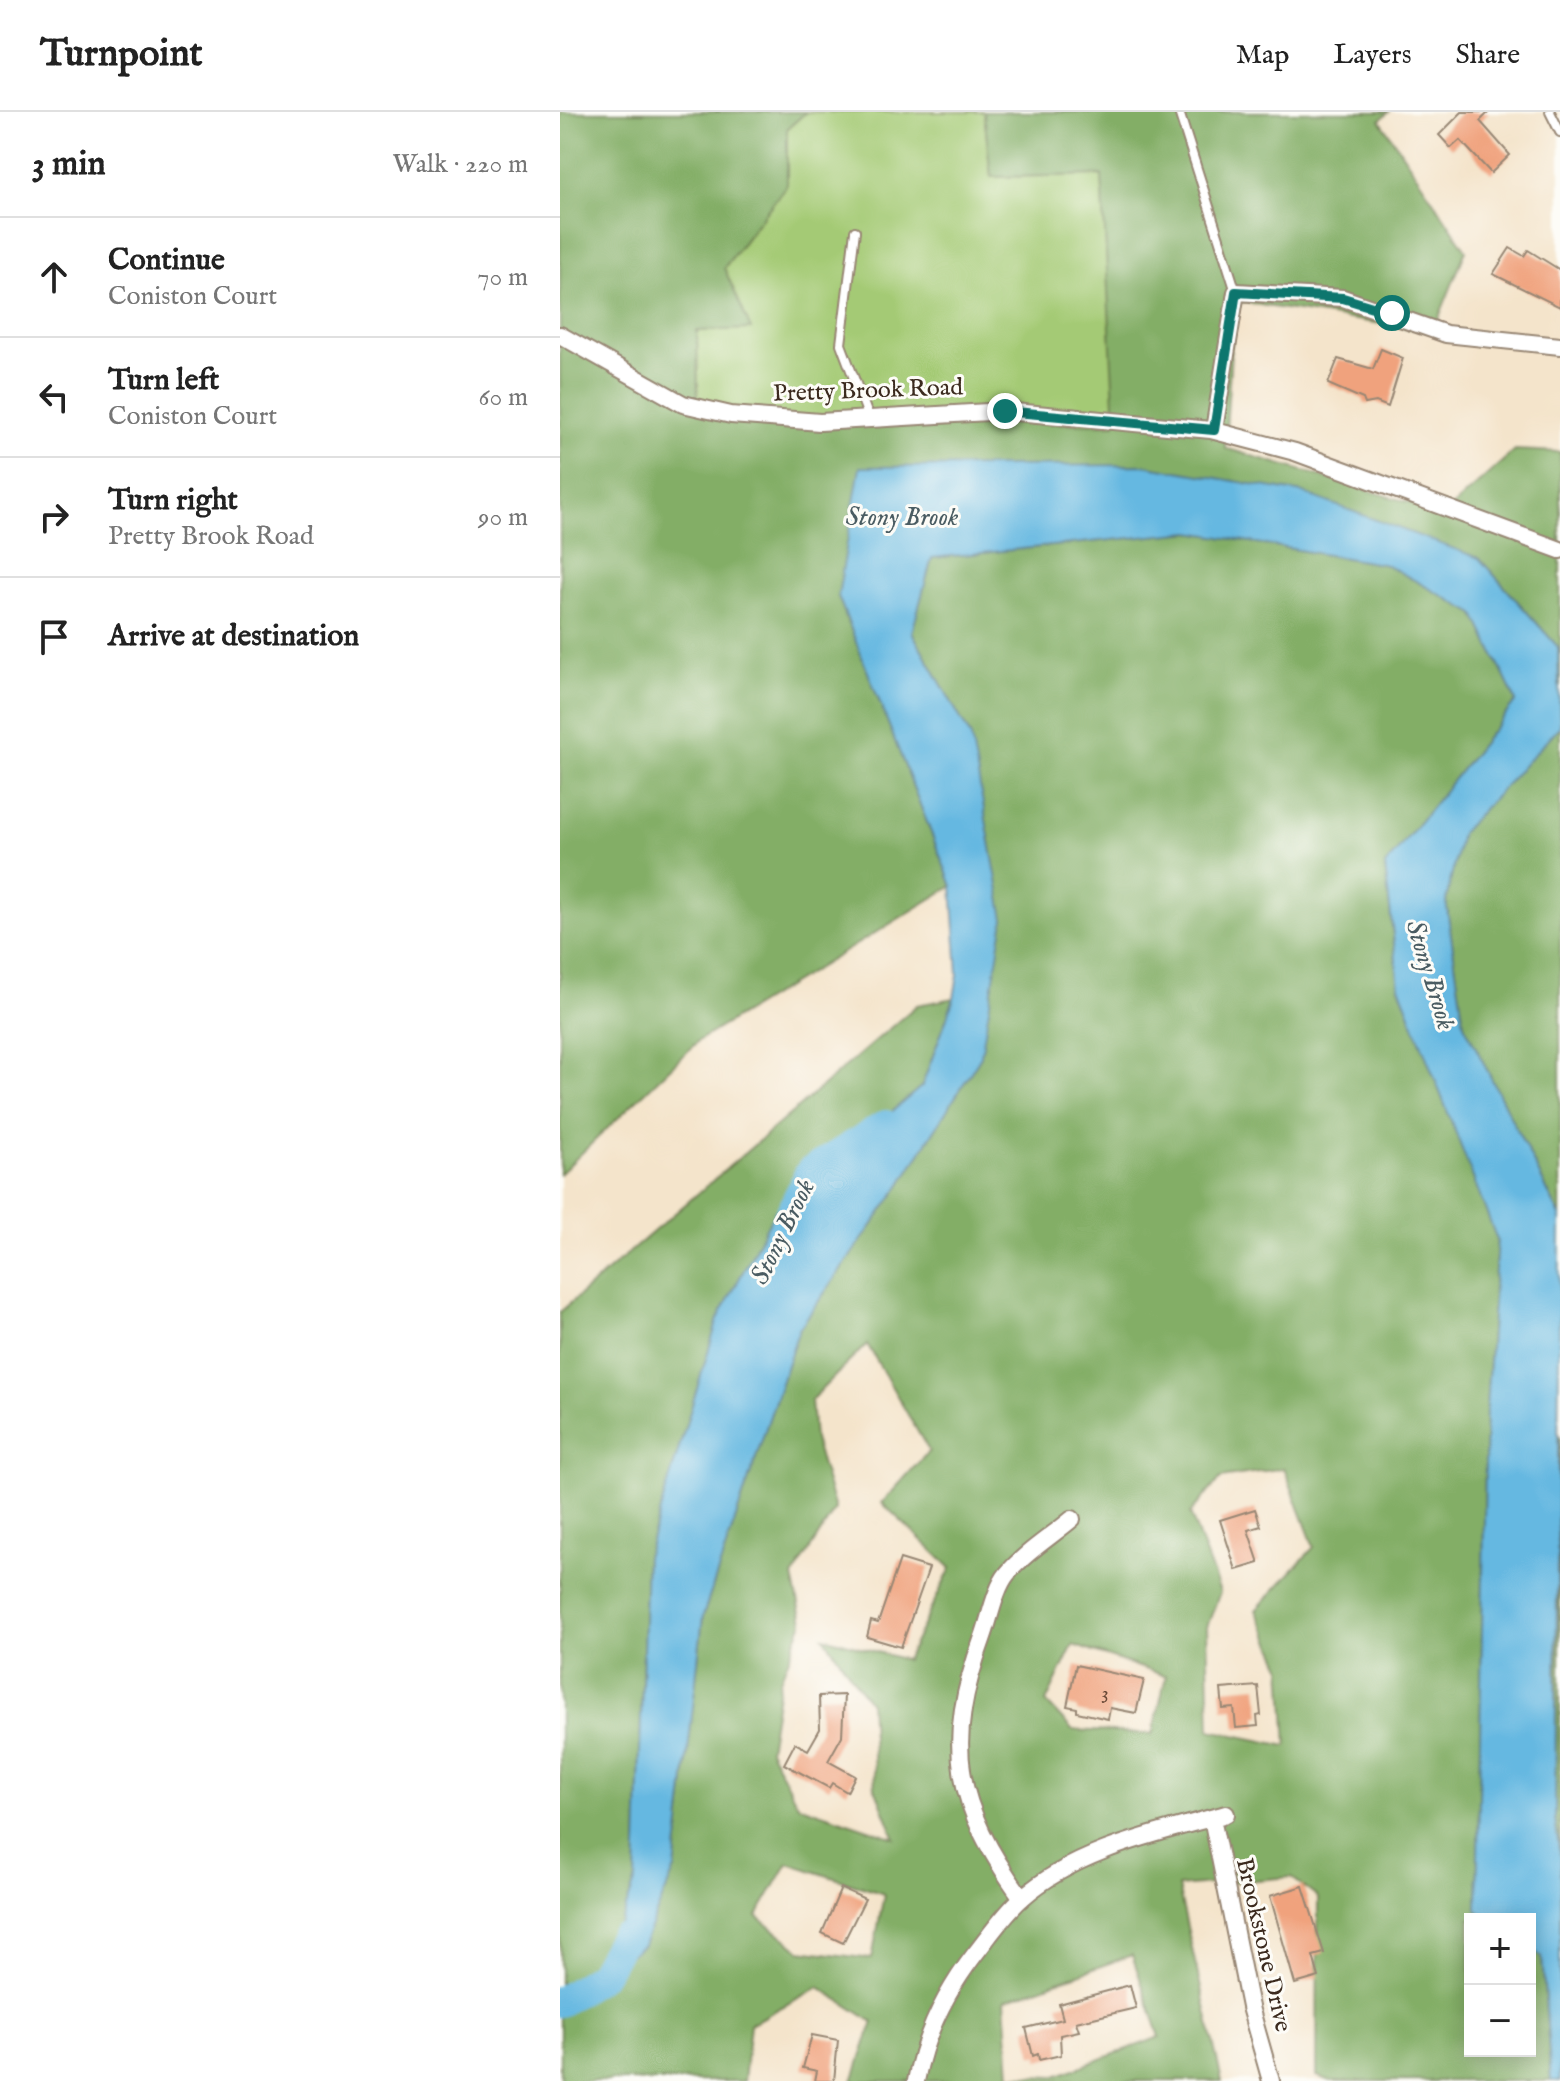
<!DOCTYPE html>
<meta charset="utf-8">
<style>
:root{--surface:#fff;--page:#f2f2f2;--text:#222;--muted:#767676;--line:#e0e0e0}
body{margin:0;font-family:"IM FELL English",serif;background:var(--page);color:var(--text)}
.controls{position:absolute;right:24px;bottom:24px;display:grid;overflow:hidden;border-radius:0px;box-shadow:0 4px 20px #0003}
.controls button{width:72px;height:72px;display:grid;place-items:center;padding:0;border:0;border-bottom:2px solid var(--line);background:var(--surface);color:var(--text);font:40px sans-serif}
.stop{position:absolute;width:24px;height:24px;margin:-18px;border:6px solid #0f766e;border-radius:50%;background:#fff}
.stop.end{background:#0f766e;border-color:#fff;box-shadow:0 2px 8px #0008}
.list{margin:0;padding:0;list-style:none}
h2{display:flex;justify-content:space-between;align-items:center;height:104px;margin:0;padding:0 32px;font-size:34px}
h2 small{font-size:26px;font-weight:400;color:var(--muted)}
.list li{display:grid;grid-template-columns:52px 1fr auto;gap:24px;align-items:center;box-sizing:border-box;height:120px;padding:0 32px;border-top:2px solid var(--line)}
.list b{display:block;font-size:30px;white-space:nowrap}
.list p{margin:0;font-size:26px;white-space:nowrap;color:var(--muted)}
.list em{font-size:26px;font-style:normal;color:var(--muted)}
.icon{flex:none;width:44px;height:44px;fill:none;stroke:currentColor;stroke-width:2;stroke-linecap:round;stroke-linejoin:round}
.map{position:relative;flex:none;width:1000px;height:1969px;overflow:hidden}
header{display:flex;align-items:center;gap:48px;box-sizing:border-box;height:112px;padding:0 40px;background:var(--surface);border-bottom:2px solid var(--line)}
header strong{font-size:38px}
nav{display:flex;gap:44px;margin-inline-start:auto;font-size:28px}
main{display:flex}
aside{flex:1;background:var(--surface)}
.map>svg:first-child{display:block}
.green{fill:#a4ca74;stroke:#707a49;stroke-width:2}
.forest{fill:#83ae66;stroke:#5f6c42;stroke-width:2;fill-rule:evenodd}
.water{fill:#65b8e1;stroke:#507180;stroke-width:2}
.lines{fill:none;stroke-linecap:round;stroke-linejoin:round}
.river{stroke:#65b8e1;stroke-width:30}
.building{fill:#f0a27d}
.lane-casing{stroke:#988774;stroke-width:12}
.street-casing{stroke:#988774;stroke-width:20}
.lane{stroke:#fff;stroke-width:8}
.street{stroke:#fff;stroke-width:16}
.route{stroke:#0f766e;stroke-width:10}
.labels{text-anchor:middle;dominant-baseline:central;stroke-width:6;stroke-linejoin:round;paint-order:stroke}
.number-label{font-size:20px;fill:#684836}
.street-label{font-size:24px;fill:#3b2a1e;stroke:#fdfcf7}
.water-label{font-size:26px;font-style:italic;fill:#4a5c62;stroke:#fdfcf7}
</style>
<header>
<strong>Turnpoint</strong>
<nav><a>Map</a><a>Layers</a><a>Share</a></nav>
</header>
<main>
<aside>
<h2>3 min<small>Walk · 220 m</small></h2>
<ul class="list">
<li><svg class="icon" aria-label="ahead" viewBox="0 0 24 24"><path d="M12 20V5M6 11l6-6 6 6"/></svg><div><b>Continue</b><p>Coniston Court</p></div><em>70 m</em></li>
<li><svg class="icon" aria-label="left" viewBox="0 0 24 24"><path d="M17 20v-9H6M10 6l-5 5 5 5"/></svg><div><b>Turn left</b><p>Coniston Court</p></div><em>60 m</em></li>
<li><svg class="icon" aria-label="right" viewBox="0 0 24 24"><path d="M7 20v-9h11M14 6l5 5-5 5"/></svg><div><b>Turn right</b><p>Pretty Brook Road</p></div><em>90 m</em></li>
<li><svg class="icon" aria-label="arrive" viewBox="0 0 24 24"><path d="M6 21V4h12l-3 4 3 4H6"/></svg><div><b>Arrive at destination</b></div></li>
</ul>
</aside>
<div class="map">
<svg width="1000" height="1969" viewBox="0 0 1000 1969">
<rect width="100%" height="100%" fill="#fdfcf7"/>
<filter id="ink" filterUnits="userSpaceOnUse"><feTurbulence type="fractalNoise" baseFrequency=".0125" numOctaves="2"/><feDisplacementMap in="SourceGraphic" scale="16" xChannelSelector="R" yChannelSelector="G"/><feConvolveMatrix kernelMatrix="1 2 1 2 8 2 1 2 1" color-interpolation-filters="sRGB"/></filter>
<filter id="wash" filterUnits="userSpaceOnUse"><feTurbulence type="fractalNoise" baseFrequency=".006" numOctaves="4" result="noise"/><feDisplacementMap in="SourceGraphic" scale="32" xChannelSelector="R" yChannelSelector="G"/><feGaussianBlur stdDeviation="1.8" result="paint"/><feColorMatrix in="noise" values="0 0 0 0 0 0 0 0 0 0 0 0 0 0 0 0 0 1.4 0 .05"/><feComposite in="paint" operator="in"/></filter>
<g filter="url(#wash)">
<rect width="100%" height="100%" fill="#f4e4cb"/>
<!-- green -->
<polygon class="green" points="246,0 424,0 431,65 542,63 556,312 171,307 138,296 137,219 190,216 164,156 227,72 227,17"/>
<!-- forest -->
<g class="forest">
<polygon points="0,0 246,0 227,17 227,72 164,156 191,217 137,219 138,296 171,307 555,312 542,63 431,65 424,0 829,0 820,8 906,138 873,220 674,189 665,336 885,401 955,338 1000,340 1000,575 998,535 919,446 583,353 278,484 392,774 138,929 0,1062"/>
<path d="M631,420L827,453L915,502L956,589L825,754L839,874L937,1127L926,1297L917,1798L929,1807H910V1939H970V1836L982,1845L991,1969H771L757,1964L758,1786L731,1765L618,1775L662,1969H293L313,1910L259,1875L190,1912L184,1969H0V1200L357,893L394,886L362,974L215,1099L86,1445L76,1767L43,1862L115,1757L143,1504L239,1217L337,1078L421,944L411,625L352,520L372,446ZM307,1232L369,1339L322,1391L391,1456L346,1548L264,1525L310,1591L315,1676L335,1726L238,1693L209,1638L220,1568L243,1510L233,1465L275,1397L254,1327L251,1288ZM724,1356L754,1435L696,1498L722,1554L727,1634L650,1618L647,1515L660,1480L630,1401L661,1366ZM513,1533L606,1564L593,1622L512,1618L486,1590ZM228,1751L324,1782L312,1847L240,1838L197,1804ZM572,1843L600,1925L493,1965L450,1963L445,1888Z"/>
<polygon points="1000,614 1000,1104 904,912 886,789 900,721"/>
<polygon points="1000,1323 1000,1745 995,1707"/>
</g>
<!-- water -->
<polygon class="water" points="583,353 743,381 919,446 998,535 1000,614 901,721 886,789 904,912 1000,1104 995,1707 1000,1745 1000,1969 991,1969 982,1845 970,1836 970,1807 929,1807 917,1798 926,1297 937,1128 839,874 825,754 956,589 915,502 827,453 631,420 372,446 352,520 411,625 444,807 421,944 337,1078 239,1217 143,1504 115,1757 83,1833 42,1863 76,1767 86,1445 158,1207 215,1099 362,974 394,886 398,862 392,774 278,484 300,355"/>
<g class="lines">
<!-- river -->
<g class="river">
<polyline points="225,1113 250,1060 326,1013"/>
<polyline points="0,1890 42,1863 62,1827"/>
</g>
</g>
<g id="blocks">
<!-- building -->
<g class="building">
<polygon points="902,0 929,0 920,9 950,43 931,61 900,28 891,36 879,23"/>
<polygon points="950,136 964,144 968,138 1000,158 1000,195 933,162"/>
<polygon points="821,237 843,246 828,295 816,290 805,292 803,287 768,272 778,247 813,257"/>
<polygon points="695,1397 701,1414 688,1418 699,1451 676,1458 660,1408"/>
<polygon points="340,1447 369,1456 341,1535 307,1525 311,1509 318,1511"/>
<polygon points="516,1553 584,1568 576,1601 550,1596 548,1607 517,1600 517,1596 507,1594"/>
<polygon points="698,1574 701,1603 697,1604 698,1614 676,1616 674,1596 663,1597 661,1577"/>
<polygon points="284,1583 282,1624 268,1649 295,1664 287,1680 272,1671 269,1676 224,1652 235,1631 248,1638 260,1617 259,1584"/>
<polygon points="743,1774 764,1841 753,1844 759,1865 735,1872 710,1784"/>
<polygon points="281,1776 305,1787 283,1831 262,1821"/>
<polygon points="570,1873 576,1896 516,1910 519,1919 500,1923 501,1943 479,1948 478,1942 473,1944 466,1916 503,1907 499,1892"/>
<polygon points="252,1923 278,1928 274,1969 255,1969 257,1959 243,1956"/>
</g>
</g>
</g>
<g filter="url(#ink)">
<use href="#blocks" fill-opacity="0" stroke="#988774" stroke-width="2"/>
<g class="lines">
<defs>
<g id="lane">
<polyline points="619,0 676,180"/>
<polyline points="990,0 1000,20"/>
<polyline points="295,119 281,232 309,306"/>
</g>
<g id="street">
<polyline points="0,223 123,292 171,303 260,310 445,299 651,318 735,340 1000,438"/>
<polyline points="654,318 676,180 783,186 886,222 1000,234"/>
<polyline points="652,1706 690,1895 711,1969"/>
<path d="M462,1786C395,1692 383,1634 423,1525C430,1506 435,1477 447,1462C464,1441 492,1424 512,1407"/>
<path d="M356,1969C365,1921 385,1881 415,1842C430,1823 444,1802 462,1786C516,1738 598,1721 666,1702"/>
</g>
</defs>
<!-- lane casing -->
<use href="#lane" class="lane-casing"/>
<!-- street casing -->
<use href="#street" class="street-casing"/>
<!-- lane -->
<use href="#lane" class="lane"/>
<!-- street -->
<use href="#street" class="street"/>
</g>
</g>
<g class="lines" filter="url(#ink)">
<!-- route -->
<polyline class="route" points="445,299 654,318 676,180 783,186 832,201"/>
</g>
<g class="labels">
<!-- number labels -->
<g class="number-label">
<text x="545" y="1581">3</text>
</g>
<!-- street labels -->
<g class="street-label">
<text transform="translate(308 279) rotate(-2)">Pretty Brook Road</text>
<text transform="translate(703 1833) rotate(77)">Brookstone Drive</text>
</g>
<!-- water labels -->
<g class="water-label">
<text x="342" y="405">Stony Brook</text>
<text transform="translate(870 863) rotate(73)">Stony Brook</text>
<text transform="translate(223 1120) rotate(-64)">Stony Brook</text>
</g>
</g>
</svg>
<div class="controls">
<button>+</button>
<button>−</button>
</div>
<div class="stop" style="left:832px;top:201px"></div>
<div class="stop end" style="left:445px;top:299px"></div>
</div>
</main>
